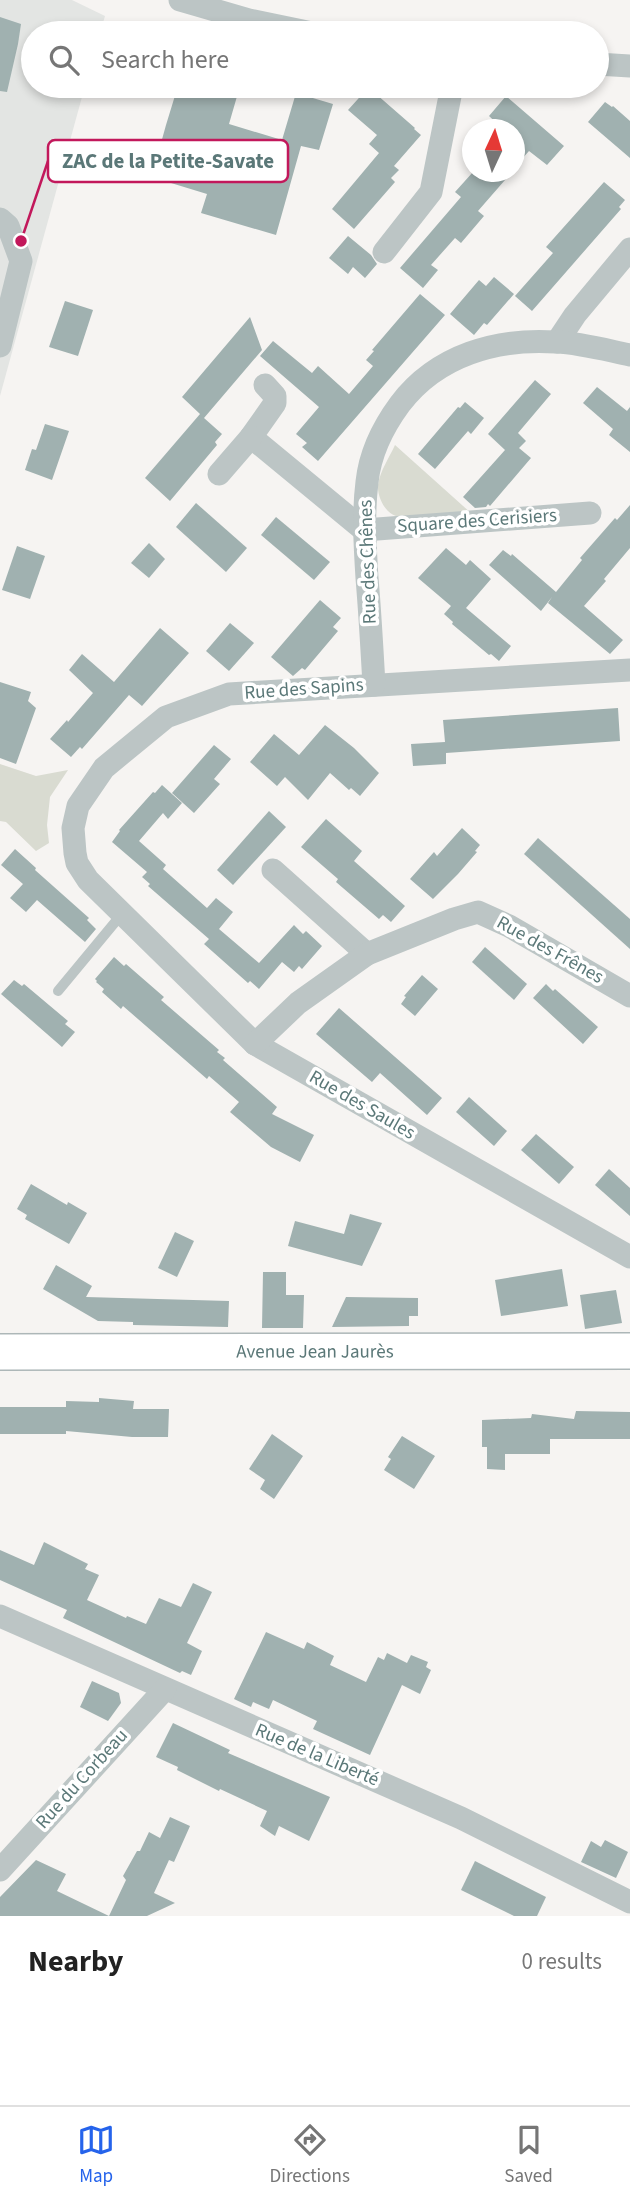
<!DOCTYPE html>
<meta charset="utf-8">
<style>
:root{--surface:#fff;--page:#f6f6f6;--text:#222;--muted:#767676;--line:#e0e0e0;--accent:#2563eb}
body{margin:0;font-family:"Source Sans 3",sans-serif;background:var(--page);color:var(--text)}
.compass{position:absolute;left:462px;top:119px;width:63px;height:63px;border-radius:50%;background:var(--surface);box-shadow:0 4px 10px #0003;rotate:4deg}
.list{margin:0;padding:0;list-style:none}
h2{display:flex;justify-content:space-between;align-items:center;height:91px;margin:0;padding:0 28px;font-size:30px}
h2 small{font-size:23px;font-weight:400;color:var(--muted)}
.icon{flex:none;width:38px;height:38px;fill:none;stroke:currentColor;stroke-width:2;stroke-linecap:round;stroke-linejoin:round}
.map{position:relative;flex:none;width:630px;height:1916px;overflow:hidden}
.search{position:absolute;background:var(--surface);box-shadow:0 4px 10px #0003;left:21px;right:21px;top:21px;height:77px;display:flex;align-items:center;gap:18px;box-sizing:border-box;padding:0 24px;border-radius:38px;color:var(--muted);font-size:26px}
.sheet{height:189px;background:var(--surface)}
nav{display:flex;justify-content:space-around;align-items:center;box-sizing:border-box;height:98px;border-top:2px solid var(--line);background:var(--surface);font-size:19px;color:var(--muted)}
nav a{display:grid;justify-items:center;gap:4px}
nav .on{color:var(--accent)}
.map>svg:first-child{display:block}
.built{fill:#e3e5e3}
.green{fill:#d9dbd1}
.building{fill:#a0b1b0}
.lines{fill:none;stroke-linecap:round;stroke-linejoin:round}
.primary-casing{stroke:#adb7b8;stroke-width:38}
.service{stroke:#bcc5c5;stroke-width:10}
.minor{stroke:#bcc5c5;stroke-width:23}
.primary{stroke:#fff;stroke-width:35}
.labels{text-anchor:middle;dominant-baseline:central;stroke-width:7;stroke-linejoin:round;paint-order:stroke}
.street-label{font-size:19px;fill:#5b7878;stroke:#fff}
.leader{fill:none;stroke:#c2185b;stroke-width:2.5}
.callout-dot{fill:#c2185b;stroke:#fff;stroke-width:2.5}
.callout{fill:#fff;stroke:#c2185b;stroke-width:2.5}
.callout-label{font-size:21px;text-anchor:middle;font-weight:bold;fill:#5b7878}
</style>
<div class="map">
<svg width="630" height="1916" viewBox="0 0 630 1916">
<rect width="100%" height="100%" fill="#f6f4f2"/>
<!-- built -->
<polygon class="built" points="0,0 72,0 105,16 100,33 33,33 33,86 85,86 0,396"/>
<!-- green -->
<g class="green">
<path d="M395,445L472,514C453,515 412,521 396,516C385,513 377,496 378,485C380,471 389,458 395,445Z"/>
<polygon points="0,764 36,776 68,770 50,797 47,825 49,843 36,851 6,822 0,821"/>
</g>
<!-- building -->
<g class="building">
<polygon points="0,17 21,24 18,44 7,92 0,91"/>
<polygon points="200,86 240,86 229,124 282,140 296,93 333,104 319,150 301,146 276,235 201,213 207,194 171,183 181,149 161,143 166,125 177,89 197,95"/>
<polygon points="367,89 375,96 376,94 415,128 414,129 421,135 394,166 399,170 391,178 395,182 354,229 332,209 379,153 369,144 377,135 348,110"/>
<polygon points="506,96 564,146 547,165 529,151 514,168 514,130 504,130 489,116"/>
<polygon points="605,102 612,107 613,106 630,121 630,158 588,122"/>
<polygon points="473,172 512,172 478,211 484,216 461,243 455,238 431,265 438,270 423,288 400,268 461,197 455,192"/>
<polygon points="604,182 625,200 619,207 621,209 532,311 515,296 553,253 546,247"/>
<polygon points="348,236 371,255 377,264 365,278 353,267 348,274 329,258"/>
<polygon points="494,277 514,294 487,325 484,323 474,335 450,314 479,280 486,286"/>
<polygon points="420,294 445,315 318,461 302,447 307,443 296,434 319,407 260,356 273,341 312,373 318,366 349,394 373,366 366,360 374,351 372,350"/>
<polygon points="65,301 93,310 78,356 49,347"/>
<polygon points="250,317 262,350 204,418 222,434 215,442 217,445 170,501 145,478 200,414 182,397"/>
<polygon points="535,380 551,394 518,433 526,441 519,448 531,458 490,506 488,504 486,507 475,508 463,497 505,450 488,434"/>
<polygon points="597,387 627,411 630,407 630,452 609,435 613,429 583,403"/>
<polygon points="465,402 484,418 471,434 468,431 435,469 418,454 458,407 460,408"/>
<polygon points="45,424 69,431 52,480 25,470 32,449 36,450"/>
<polygon points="196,503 247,548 226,572 176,527"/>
<polygon points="630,505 630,548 604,579 606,581 584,606 623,640 610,654 548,603 552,597 541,611 489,565 503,550 511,556 512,554 556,592 582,560 580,558 615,518 617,520"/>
<polygon points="276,517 330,562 314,580 261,535"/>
<polygon points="149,543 165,559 149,578 131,563"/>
<polygon points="17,546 45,556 30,599 2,590"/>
<polygon points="446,548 466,565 470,560 491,579 466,608 511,646 499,661 491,654 489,655 452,624 453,622 444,614 451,606 418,578"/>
<polygon points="320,600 341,618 333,627 338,631 305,670 302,668 293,676 271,657"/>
<polygon points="230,623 254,643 229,671 206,651"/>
<polygon points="160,628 189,653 142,706 129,695 82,749 80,747 71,757 50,739 67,720 68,722 93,693 69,670 82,654 114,682"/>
<polygon points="0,682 31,692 28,701 36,708 16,764 0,758"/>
<polygon points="618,708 620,741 446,753 446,764 413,766 411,744 445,742 443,720"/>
<polygon points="325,725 354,748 379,773 360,796 351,788 349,790 330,773 308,800 285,777 277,786 250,762 274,734 299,755"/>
<polygon points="214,745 231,759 214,779 220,784 194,813 172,793"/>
<polygon points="162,785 182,803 168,819 163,813 139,841 166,865 163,869 207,908 216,898 233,912 219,929 259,963 294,925 303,934 306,931 322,946 302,969 299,966 294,972 282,962 259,989 250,981 248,983 204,944 209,939 148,886 150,884 142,877 147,872 112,842 120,831 119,830 153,792 155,793"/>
<polygon points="269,811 286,827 233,885 217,870"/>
<polygon points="326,819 362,851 354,861 405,906 391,922 383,915 379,919 336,882 338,879 301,847"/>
<polygon points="462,828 480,845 475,851 477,852 458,874 433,899 410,879 434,852 437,856"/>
<polygon points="538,838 630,919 630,949 524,854"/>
<polygon points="15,849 36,868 35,870 89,918 87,920 96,929 85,942 37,900 26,912 10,898 23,884 1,865"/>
<polygon points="485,947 527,984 514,1000 472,962"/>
<polygon points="114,957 124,966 126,964 164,997 161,1000 219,1050 217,1052 225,1058 223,1060 277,1107 272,1114 314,1135 300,1162 271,1147 230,1112 239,1102 209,1076 207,1079 123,1006 121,1009 102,992 104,989 96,982 97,981 95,979"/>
<polygon points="422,975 438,989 415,1016 401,1004 406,997 404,996"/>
<polygon points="14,980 22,986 24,984 68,1021 65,1024 75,1032 62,1047 1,994"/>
<polygon points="546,984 553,991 555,989 598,1027 583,1044 533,998"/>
<polygon points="339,1008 442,1098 427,1115 380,1073 372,1082 316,1034"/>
<polygon points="469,1097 507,1131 494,1146 456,1112"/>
<polygon points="536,1134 574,1167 559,1184 521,1150"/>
<polygon points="609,1169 630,1188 630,1216 595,1185"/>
<polygon points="31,1184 67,1205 68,1202 87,1213 69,1244 25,1219 27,1215 17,1209"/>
<polygon points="350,1214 382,1223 362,1266 288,1246 295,1221 344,1234"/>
<polygon points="175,1232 194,1241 177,1277 158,1268"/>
<polygon points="56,1265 92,1286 86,1297 229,1301 228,1327 133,1325 133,1322 98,1321 43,1289"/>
<polygon points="562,1269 568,1306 501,1316 495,1280"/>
<polygon points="263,1272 286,1272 286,1295 304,1295 303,1328 262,1328"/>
<polygon points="616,1290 622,1323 585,1329 580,1295"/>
<polygon points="346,1297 418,1298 418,1316 409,1316 409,1326 332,1327"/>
<polygon points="99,1398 134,1401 133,1409 169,1409 168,1437 132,1437 66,1431 66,1434 0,1434 0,1407 66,1407 66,1401 99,1402"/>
<polygon points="576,1411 630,1412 630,1439 550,1439 550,1454 505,1454 505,1470 487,1469 487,1447 482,1447 482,1420 531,1418 532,1414 574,1419"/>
<polygon points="272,1434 303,1456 274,1499 260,1489 265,1480 249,1469"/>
<polygon points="402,1436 435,1456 414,1489 384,1470 391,1459 388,1457"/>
<polygon points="44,1542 88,1564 85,1569 99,1575 87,1600 126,1618 127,1616 146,1624 159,1598 181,1607 193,1583 212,1592 187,1643 202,1651 191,1675 182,1671 180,1673 63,1618 67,1610 0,1580 0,1550 34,1565"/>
<polygon points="266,1632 304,1649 307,1642 334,1656 330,1665 366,1682 378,1657 384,1660 387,1653 407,1663 411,1655 428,1662 426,1667 431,1670 420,1694 402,1685 370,1755 313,1729 317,1721 273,1700 269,1709 253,1702 251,1707 234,1699"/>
<polygon points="92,1681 119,1693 121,1703 108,1721 80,1707"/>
<polygon points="173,1723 230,1750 228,1753 330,1797 309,1841 279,1826 275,1836 260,1826 267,1811 220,1789 219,1791 177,1770 178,1767 156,1757"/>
<polygon points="170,1817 190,1826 174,1862 169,1860 154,1893 175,1903 147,1916 0,1916 0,1897 36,1860 66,1874 57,1891 109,1916 126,1880 123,1876 137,1851 140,1851 149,1832 160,1838"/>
<polygon points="605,1840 628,1852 616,1878 581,1862 591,1841 601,1847"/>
<polygon points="475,1861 546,1897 537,1916 514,1916 461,1890"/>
</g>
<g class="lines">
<defs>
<g id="primary">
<path id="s1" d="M0,1352L630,1351"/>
</g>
</defs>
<!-- primary casing -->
<use href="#primary" class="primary-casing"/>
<!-- service -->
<polyline class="service" points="58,991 121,915"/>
<!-- minor -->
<g class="minor">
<polyline points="180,0 249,20 312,33"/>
<polyline points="597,64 630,66"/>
<polyline points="0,219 8,226 21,261 0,346"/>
<polyline points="384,252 431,192 452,86"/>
<polyline points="557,342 575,315 630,249"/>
<polyline points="265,385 275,396 275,403 251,437 364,530 590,513"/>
<polyline points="219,474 251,437"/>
<polyline points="630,670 229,694 166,717 104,768 78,806 73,828 75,853 77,863 88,880 255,1044 630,1257"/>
<path d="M374,685C372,649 370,613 367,578C365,546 363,514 367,482C370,453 383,427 400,404C437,355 497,338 556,342C581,343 606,350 630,355"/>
<polyline points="273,870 367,954"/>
<polyline points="255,1044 298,1003 367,954 454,919 478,912 509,926 630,996"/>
<polyline points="0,1616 461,1818 630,1902"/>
<polyline points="0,1870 165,1689"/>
</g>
<!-- primary -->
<use href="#primary" class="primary"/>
</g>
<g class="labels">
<!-- street labels -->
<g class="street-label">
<text transform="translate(477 521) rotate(-4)">Square des Cerisiers</text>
<text transform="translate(368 562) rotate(-92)">Rue des Chênes</text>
<text transform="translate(304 689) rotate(-4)">Rue des Sapins</text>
<text transform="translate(550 950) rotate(29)">Rue des Frênes</text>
<text transform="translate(362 1105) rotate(30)">Rue des Saules</text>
<text stroke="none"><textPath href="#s1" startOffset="315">Avenue Jean Jaurès</textPath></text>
<text transform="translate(317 1755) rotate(23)">Rue de la Liberté</text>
<text transform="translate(82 1779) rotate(-48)">Rue du Corbeau</text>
</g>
</g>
<!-- callouts -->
<path class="leader" d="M21 241L48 161"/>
<circle class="callout-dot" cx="21" cy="241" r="7"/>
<rect class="callout" x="48" y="140" width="240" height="42" rx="7"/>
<g class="callout-label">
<text x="168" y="168">ZAC de la Petite-Savate</text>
</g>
</svg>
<svg class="compass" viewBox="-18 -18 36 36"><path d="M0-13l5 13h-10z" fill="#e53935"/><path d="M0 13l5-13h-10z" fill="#767676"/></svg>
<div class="search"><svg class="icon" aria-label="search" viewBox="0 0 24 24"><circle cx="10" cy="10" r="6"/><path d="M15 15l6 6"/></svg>Search here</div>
</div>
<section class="sheet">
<h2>Nearby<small>0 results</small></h2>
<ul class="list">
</ul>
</section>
<nav>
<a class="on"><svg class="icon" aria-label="map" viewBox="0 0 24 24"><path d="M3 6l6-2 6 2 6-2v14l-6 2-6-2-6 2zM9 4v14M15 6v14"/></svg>Map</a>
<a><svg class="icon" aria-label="directions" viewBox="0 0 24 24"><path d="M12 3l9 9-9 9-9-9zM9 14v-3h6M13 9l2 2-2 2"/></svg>Directions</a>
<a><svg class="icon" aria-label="saved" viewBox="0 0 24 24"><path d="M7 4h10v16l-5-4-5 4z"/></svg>Saved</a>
</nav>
